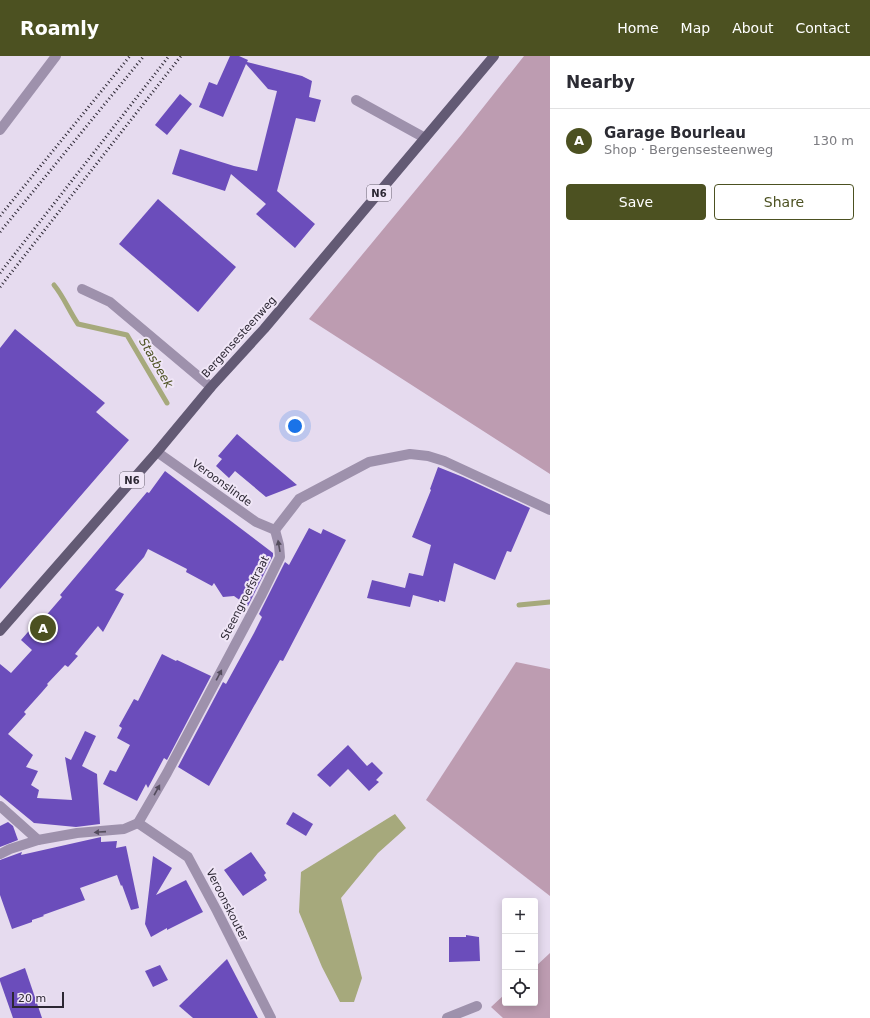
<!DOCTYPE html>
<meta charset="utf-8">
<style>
:root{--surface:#fff;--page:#f7f7f7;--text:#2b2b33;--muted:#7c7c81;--line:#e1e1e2;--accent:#4c5121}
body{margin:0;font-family:"DejaVu Sans",sans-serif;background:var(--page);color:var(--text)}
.controls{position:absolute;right:12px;bottom:12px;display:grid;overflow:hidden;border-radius:4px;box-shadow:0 2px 10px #0003}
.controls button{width:36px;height:36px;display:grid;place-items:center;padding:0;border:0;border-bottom:1px solid var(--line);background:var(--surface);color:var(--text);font:20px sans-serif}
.scale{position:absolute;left:12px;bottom:10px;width:52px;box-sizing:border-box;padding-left:4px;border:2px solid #2c2733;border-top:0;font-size:11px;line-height:14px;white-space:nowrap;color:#2c2733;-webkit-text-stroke:3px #f0e6f7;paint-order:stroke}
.you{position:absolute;left:295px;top:370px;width:14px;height:14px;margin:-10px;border:3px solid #fff;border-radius:50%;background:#1a73e8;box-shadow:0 0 0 6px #1a73e833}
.badge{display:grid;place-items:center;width:26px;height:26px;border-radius:50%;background:var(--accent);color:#fff;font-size:13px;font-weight:700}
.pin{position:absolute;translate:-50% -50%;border:2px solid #fff;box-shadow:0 1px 4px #0006}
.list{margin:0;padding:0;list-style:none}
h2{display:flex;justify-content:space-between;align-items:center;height:52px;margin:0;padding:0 16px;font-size:17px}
h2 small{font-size:13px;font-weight:400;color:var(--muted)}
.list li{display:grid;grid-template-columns:26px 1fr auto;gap:12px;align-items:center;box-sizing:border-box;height:64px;padding:0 16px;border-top:1px solid var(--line)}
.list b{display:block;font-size:15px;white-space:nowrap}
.list p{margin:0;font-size:13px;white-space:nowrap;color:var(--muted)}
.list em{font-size:13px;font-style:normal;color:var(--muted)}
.actions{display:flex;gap:8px;padding:12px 16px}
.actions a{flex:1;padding:9px 0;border:1px solid var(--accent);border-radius:4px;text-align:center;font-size:14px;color:var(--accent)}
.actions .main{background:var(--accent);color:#fff}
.icon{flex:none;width:22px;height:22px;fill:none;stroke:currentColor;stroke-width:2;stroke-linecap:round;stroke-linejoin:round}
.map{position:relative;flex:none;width:550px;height:962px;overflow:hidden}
header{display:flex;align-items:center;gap:24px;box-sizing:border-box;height:56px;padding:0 20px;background:var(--accent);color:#fff}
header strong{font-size:19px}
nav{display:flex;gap:22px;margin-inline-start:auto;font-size:14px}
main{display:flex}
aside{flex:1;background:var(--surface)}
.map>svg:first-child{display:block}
.green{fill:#bd9cb1}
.water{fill:#a6a97c}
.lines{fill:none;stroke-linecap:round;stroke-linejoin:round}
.stream{stroke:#a6a97c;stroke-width:5}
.building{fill:#6b4dbb}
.lane{stroke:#9e91ac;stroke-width:10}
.street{stroke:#9e91ac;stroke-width:10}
.primary{stroke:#635a74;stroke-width:10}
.rail{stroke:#2c2733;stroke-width:3;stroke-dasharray:1 3;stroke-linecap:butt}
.oneway{fill:#544c5d}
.labels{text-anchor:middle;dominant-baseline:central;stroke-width:4;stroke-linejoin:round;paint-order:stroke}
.shield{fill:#f0e6f7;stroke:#67606e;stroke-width:1}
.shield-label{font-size:10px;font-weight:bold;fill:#2c2733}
.street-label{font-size:11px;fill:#2c2733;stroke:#f0e6f7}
.water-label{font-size:12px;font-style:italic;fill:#4c5121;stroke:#f0e6f7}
</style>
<header>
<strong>Roamly</strong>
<nav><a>Home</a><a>Map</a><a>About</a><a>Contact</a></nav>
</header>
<main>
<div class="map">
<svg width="550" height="962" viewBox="0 0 550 962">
<rect width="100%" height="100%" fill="#e6dbef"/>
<!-- green -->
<g class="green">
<polygon points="524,0 550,0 550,418 309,263 462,78"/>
<polygon points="516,606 550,613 550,840 426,744"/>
<polygon points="550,897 550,962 503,962 491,951 505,938 505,947 535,947 535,911"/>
</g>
<!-- water -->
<polygon class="water" points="395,758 406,772 378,797 341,842 362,922 354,946 340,946 322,911 299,856 301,816"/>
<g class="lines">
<!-- stream -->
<g class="stream">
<path d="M54,229C64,241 69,255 78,268L127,279L167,347"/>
<polyline points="519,549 550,546"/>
</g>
</g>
<!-- building -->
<g class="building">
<polygon points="230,0 239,0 248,4 247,6 302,20 312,25 309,41 321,44 315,66 296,62 277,135 315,168 295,192 256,158 266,148 231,118 225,135 172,118 180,93 234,110 257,115 277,35 268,33 246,8 223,61 199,51 209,26 217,29"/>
<polygon points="180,38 192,48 167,79 155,69"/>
<polygon points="158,143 236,211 198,256 119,188"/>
<polygon points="15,273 105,347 96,356 129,384 0,533 0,292"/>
<polygon points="237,378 297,429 266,441 235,415 229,422 216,410 222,403 218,400"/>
<polygon points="438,411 463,421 530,452 511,496 507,495 495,524 454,507 445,546 439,544 439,546 413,539 410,551 367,542 372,524 405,532 409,517 423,520 431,489 412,481 431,434 430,433"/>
<polygon points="165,415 273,497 273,500 248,550 234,540 223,541 214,527 212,530 186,516 187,513 148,493 144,501 115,534 124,538 103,576 98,570 75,598 78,600 68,611 65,609 47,628 48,629 42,636 24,656 26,658 8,678 33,699 26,711 38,715 31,729 39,734 37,742 72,744 65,701 71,704 85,675 96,680 82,710 97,718 100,768 76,771 34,767 0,739 0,608 11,617 32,594 21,584 41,561 43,563 62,541 60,539 147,436 149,437"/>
<polygon points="309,472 321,478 323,473 346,484 283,605 280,604 209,730 178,711 223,626 226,628 254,577 262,561 259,558 285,506 289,509"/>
<polygon points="162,598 176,605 177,604 211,620 167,704 164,702 148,732 146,728 137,745 103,728 110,714 116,716 130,689 117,682 122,672 119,670 134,643 138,645"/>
<polygon points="348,689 367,710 372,706 383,717 376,724 379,726 369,735 348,713 330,731 317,719"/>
<polygon points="293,756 313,768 306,780 286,768"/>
<polygon points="8,766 13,770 18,784 0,791 0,770"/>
<polygon points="101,781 101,786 117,785 116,792 126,790 139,852 131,854 122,829 121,830 117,819 80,832 85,844 43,859 44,860 32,864 32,866 12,873 0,839 0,804 22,796 21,799"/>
<polygon points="251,796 266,817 264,819 267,824 243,840 224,814"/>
<polygon points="153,800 172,812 156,839 186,824 203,856 167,874 167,872 151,881 145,868"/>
<polygon points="466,879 479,881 480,905 449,906 449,881 466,881"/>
<polygon points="227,903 258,962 193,962 179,950"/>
<polygon points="160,909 168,924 153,931 145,915"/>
<polygon points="25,912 42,962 13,962 0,925 0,922"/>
</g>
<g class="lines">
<!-- lane -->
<g class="lane">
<polyline points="356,44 425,82"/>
<polyline points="82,233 110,246 211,331"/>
<polyline points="0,750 38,784"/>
</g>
<!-- street -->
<g class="street">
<polyline points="0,74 56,0"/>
<polyline points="157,396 256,466 275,474"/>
<polyline points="275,474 299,443 369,406 410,398 428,400 444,405 550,454"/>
<polyline points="138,767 188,801 217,855 271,962"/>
<polyline points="0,798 10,793 38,784 77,777 124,773 138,767 167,717 261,540 280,501 279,489 275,474"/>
<polyline points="447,962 477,950"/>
</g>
<!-- primary -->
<polyline class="primary" points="0,575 157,396 211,331 264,273 494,0"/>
<!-- rail -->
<g class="rail">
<polyline points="0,160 130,0"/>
<polyline points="0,176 144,0"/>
<polyline points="0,217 169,0"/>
<polyline points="0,231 181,0"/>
</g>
</g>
<!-- one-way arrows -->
<defs><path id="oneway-solid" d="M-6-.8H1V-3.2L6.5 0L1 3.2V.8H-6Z"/></defs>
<g class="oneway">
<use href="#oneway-solid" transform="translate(279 490) rotate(-100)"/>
<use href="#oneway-solid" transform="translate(219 619) rotate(-62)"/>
<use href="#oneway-solid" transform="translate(157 734) rotate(-61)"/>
<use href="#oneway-solid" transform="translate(100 776) rotate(176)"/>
</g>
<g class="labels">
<!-- shield labels -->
<g class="shield">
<rect x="367" y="129" width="24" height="16" rx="3"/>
<rect x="120" y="416" width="24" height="16" rx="3"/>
</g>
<g class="shield-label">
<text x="379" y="137">N6</text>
<text x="132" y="424">N6</text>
</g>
<!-- street labels -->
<g class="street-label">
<text transform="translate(239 281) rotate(-48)">Bergensesteenweg</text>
<text transform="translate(222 427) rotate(36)">Veroonslinde</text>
<text transform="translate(245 542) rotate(-63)">Steengroefstraat</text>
<text transform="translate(227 849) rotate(63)">Veroonskouter</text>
</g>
<!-- water labels -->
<g class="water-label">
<text transform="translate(156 307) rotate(60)">Stasbeek</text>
</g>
</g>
</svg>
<div class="controls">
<button>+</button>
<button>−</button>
<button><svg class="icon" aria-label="locate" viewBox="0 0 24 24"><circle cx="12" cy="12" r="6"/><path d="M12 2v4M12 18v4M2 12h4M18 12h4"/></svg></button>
</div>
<div class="scale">20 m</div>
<div class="you"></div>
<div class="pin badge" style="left:43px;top:572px">A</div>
</div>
<aside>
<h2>Nearby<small></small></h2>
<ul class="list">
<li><span class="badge">A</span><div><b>Garage Bourleau</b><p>Shop · Bergensesteenweg</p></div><em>130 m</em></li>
</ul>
<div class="actions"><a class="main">Save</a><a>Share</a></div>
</aside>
</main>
